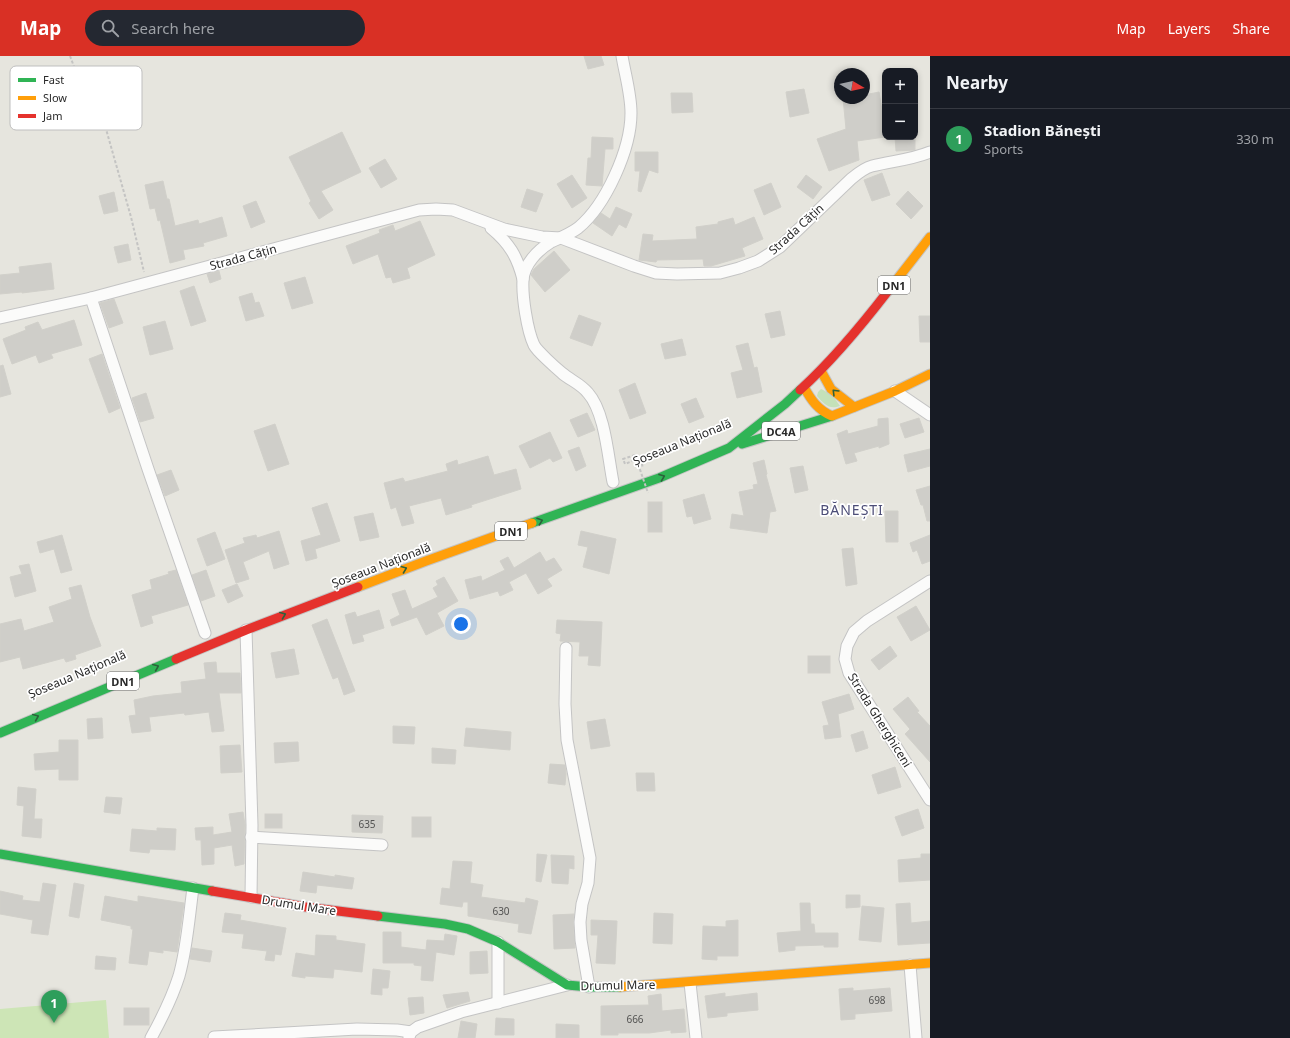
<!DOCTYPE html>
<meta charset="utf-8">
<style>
:root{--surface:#171b24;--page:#242831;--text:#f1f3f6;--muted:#9ea1a6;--line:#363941;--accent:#d93025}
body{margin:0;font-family:"Noto Sans",sans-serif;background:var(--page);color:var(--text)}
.controls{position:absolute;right:12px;top:12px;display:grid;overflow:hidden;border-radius:8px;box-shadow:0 2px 6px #0003}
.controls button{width:36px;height:36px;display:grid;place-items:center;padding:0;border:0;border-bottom:1px solid var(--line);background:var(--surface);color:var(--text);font:20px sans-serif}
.compass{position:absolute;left:834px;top:12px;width:36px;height:36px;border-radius:50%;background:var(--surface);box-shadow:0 2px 6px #0003;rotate:99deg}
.you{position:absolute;left:461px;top:568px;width:14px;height:14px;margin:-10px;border:3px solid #fff;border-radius:50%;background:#1a73e8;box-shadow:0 0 0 6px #1a73e833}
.badge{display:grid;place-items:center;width:26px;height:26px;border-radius:50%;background:var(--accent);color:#fff;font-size:13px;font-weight:700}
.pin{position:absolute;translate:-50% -33px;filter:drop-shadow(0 1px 2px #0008)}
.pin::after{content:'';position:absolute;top:21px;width:14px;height:12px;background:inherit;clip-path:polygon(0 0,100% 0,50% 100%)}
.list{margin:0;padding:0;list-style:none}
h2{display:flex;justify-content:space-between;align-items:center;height:52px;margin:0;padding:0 16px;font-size:17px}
h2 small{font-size:13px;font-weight:400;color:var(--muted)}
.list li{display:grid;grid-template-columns:26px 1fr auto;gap:12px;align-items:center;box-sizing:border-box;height:60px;padding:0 16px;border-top:1px solid var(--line)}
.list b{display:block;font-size:15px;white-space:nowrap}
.list p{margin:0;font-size:13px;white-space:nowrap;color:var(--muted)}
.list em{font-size:13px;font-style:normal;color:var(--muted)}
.icon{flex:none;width:22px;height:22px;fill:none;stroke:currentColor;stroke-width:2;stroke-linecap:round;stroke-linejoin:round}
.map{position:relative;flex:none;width:930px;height:982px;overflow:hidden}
header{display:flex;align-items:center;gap:24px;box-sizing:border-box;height:56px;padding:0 20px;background:var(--accent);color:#fff}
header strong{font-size:19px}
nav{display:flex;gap:22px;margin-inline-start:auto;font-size:14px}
.search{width:280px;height:36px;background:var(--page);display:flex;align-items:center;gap:10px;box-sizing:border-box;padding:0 14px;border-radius:22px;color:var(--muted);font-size:15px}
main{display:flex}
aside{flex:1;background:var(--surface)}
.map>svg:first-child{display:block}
.green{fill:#c4e1b9}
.pitch{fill:#cde5b6}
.building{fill:#cfcec9;stroke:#d1d0ca}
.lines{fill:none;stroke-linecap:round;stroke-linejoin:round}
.street-casing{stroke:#c4c4c4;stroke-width:13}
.fast-casing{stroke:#c4c4c4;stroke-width:11}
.slow-casing{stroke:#c4c4c4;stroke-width:11}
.jam-casing{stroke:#c4c4c4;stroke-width:11}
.path{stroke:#c4c4c3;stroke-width:2;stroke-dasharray:3 2;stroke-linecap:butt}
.street{stroke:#fbfbfa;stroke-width:11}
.fast{stroke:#30b455;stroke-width:9}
.slow{stroke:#ff9f0a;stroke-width:9}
.jam{stroke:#e5322d;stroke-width:9}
.path-bridge{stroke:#c4c4c3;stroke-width:2;stroke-dasharray:3 2;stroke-linecap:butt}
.oneway{stroke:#2c613b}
.labels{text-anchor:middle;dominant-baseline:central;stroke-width:3.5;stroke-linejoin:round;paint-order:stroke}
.number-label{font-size:10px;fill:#535352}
.shield{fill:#fff;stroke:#696969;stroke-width:1}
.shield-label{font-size:11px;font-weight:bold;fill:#292929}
.street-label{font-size:12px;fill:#292929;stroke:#fff}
.quarter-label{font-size:14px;letter-spacing:1px;fill:#4c4d77;stroke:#fff}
.key{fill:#fff;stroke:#bfbfbf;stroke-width:1}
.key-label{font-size:11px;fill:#292929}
</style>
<header>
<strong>Map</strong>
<div class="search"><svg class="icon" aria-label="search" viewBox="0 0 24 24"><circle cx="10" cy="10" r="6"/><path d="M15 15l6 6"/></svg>Search here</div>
<nav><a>Map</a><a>Layers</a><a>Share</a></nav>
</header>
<main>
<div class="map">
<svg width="930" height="982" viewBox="0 0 930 982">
<rect width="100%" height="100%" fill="#e6e5de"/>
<!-- green -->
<path class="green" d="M821,333C828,336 836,343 840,350C829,354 824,348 817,340L818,336Z"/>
<!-- pitch -->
<polygon class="pitch" points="106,944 109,982 0,982 0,953"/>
<!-- building -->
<g class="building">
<polygon points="584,0 601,0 604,9 588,13"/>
<polygon points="804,33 809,57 790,61 786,36"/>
<polygon points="879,36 885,73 885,81 857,85 859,104 829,115 817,83 846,73 843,42 864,42 864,39"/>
<polygon points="671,37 692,37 693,56 672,57"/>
<polygon points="342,76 361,116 321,135 333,154 319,163 309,147 311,145 289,101"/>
<polygon points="592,81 613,82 613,93 605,93 602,130 586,129 588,102 591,102"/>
<polygon points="895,81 915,81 915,94 896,95"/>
<polygon points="635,96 658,96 658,117 649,114 641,136 638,135 640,115 635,115"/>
<polygon points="385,103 397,123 381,132 369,112"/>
<polygon points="882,117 890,139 872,145 864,124"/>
<polygon points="572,119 587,142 572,152 557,128"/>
<polygon points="806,119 822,131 813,143 797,131"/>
<polygon points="163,125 167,143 169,143 175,170 198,164 199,168 222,161 227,180 203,187 204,190 183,194 185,203 170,207 160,164 158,165 155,152 150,153 145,129"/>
<polygon points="771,127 781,151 764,159 754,134"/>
<polygon points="527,133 543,138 536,156 521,151"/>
<polygon points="908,135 923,150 911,163 896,148"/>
<polygon points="114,136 118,155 104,158 99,140"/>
<polygon points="256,145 265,166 251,172 243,150"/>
<polygon points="616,151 632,158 626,172 619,168 612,180 593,167 601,157 610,163"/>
<polygon points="754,161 763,183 742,192 745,200 711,210 704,210 703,203 657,204 656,206 639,204 643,178 653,179 652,185 697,183 696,171 718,168 718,166 733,162 735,169"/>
<polygon points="420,165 435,199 407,212 410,222 393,227 391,221 386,222 378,198 353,208 346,190 380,177 379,174 393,169 395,175"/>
<polygon points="128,188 131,204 118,207 114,191"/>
<polygon points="554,195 570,214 545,236 531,219 534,213"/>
<polygon points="51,207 54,233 22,237 22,236 0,238 0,219 20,217 19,211"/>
<polygon points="219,215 221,223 210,227 207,218"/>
<polygon points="305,221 313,247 292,253 284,227"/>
<polygon points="194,230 206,265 191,270 180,235"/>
<polygon points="252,237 255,247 259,246 264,260 246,265 239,241"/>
<polygon points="114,243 123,267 109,272 100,247"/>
<polygon points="780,255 785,279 771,282 765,258"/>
<polygon points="579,259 601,267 592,290 570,282"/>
<polygon points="919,260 930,260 930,286 920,286"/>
<polygon points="74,264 82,289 51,298 53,302 39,307 36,299 12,308 3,283 26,274 25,271 38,266 42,274"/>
<polygon points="165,265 173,293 150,299 143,271"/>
<polygon points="682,283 686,299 665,303 661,288"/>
<polygon points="748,287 754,312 757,311 762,336 737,342 731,317 743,314 736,290"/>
<polygon points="102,298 120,352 109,357 89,303"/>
<polygon points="3,309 11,338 0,341 0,310"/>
<polygon points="635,327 646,357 630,363 619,334"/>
<polygon points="146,337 154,362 140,366 132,342"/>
<polygon points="696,342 704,361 689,367 681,348"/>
<polygon points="587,357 595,374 578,381 570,364"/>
<polygon points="888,362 889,388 879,392 879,390 854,397 857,405 846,408 837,378 847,374 848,378 878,370 878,363"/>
<polygon points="919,362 924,376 905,382 900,368"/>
<polygon points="275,368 289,408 268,415 254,375"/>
<polygon points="550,376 562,402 553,406 550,402 530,412 519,390"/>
<polygon points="579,391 586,410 576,415 568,395"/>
<polygon points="930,393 930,410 908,416 904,399"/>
<polygon points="488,400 494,419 516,413 521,433 471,449 472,451 446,459 441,442 409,450 414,467 402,470 396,451 391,453 384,427 403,422 405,426 448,415 446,408 457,404 458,409"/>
<polygon points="764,404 767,418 766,419 776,455 770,456 767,477 730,472 732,458 744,460 739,436 754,433 753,429 758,428 753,407"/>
<polygon points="803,410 808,434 795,437 790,412"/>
<polygon points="171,414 179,434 165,440 157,419"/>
<polygon points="930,430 930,465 927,465 923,449 921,449 916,434"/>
<polygon points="704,438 711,463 694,468 692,460 687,461 683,444"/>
<rect x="648" y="446" width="14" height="30"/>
<polygon points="327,447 340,485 315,493 317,502 306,505 301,485 321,479 312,452"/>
<polygon points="885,455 898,455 898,486 886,486"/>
<polygon points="373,457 379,481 360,485 354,461"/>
<polygon points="279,475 289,508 274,513 269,495 243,506 249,523 236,527 225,494 245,487 243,482 256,479 257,482"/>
<polygon points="581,475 616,483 609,518 583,511 588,491 578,489"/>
<polygon points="215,476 225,503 207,510 197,483"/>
<polygon points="62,479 72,514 61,517 54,493 40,497 37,486"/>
<polygon points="930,479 930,505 922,508 917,494 913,496 910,487"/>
<polygon points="853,492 857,528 846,530 842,493"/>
<polygon points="540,496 546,506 554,502 562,514 547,523 552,530 538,538 526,517 509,526 513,534 500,540 498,535 470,543 465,524 481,520 482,525 505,514 500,505 508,501 514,512"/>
<polygon points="29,508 36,535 15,541 10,521 22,518 19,510"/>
<polygon points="176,514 188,549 151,560 153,567 141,571 132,539 152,533 150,524 169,518 168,516"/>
<polygon points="206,514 215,540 201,545 192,519"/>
<polygon points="444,521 458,545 437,557 444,570 426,579 417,561 392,570 390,564 400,559 392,538 405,534 412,553 438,541 433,532 438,529 436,525"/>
<polygon points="237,528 243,540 228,547 222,534"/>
<polygon points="81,529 90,561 101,590 75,599 76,603 66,606 64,602 23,613 20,601 0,606 0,568 21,563 24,575 54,566 49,551 72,543 69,532"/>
<polygon points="916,550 930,574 911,585 897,561"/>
<polygon points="379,554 384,572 362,579 364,585 353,588 345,559 355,556 357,561"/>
<polygon points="327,563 355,635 344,639 338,621 333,623 312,569"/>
<polygon points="557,564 602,566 600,610 588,609 589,600 579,600 580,586 560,585 561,578 556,577"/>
<polygon points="890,590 897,600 879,614 871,604"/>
<polygon points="294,593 299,618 276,622 271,597"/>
<rect x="808" y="600" width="22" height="17"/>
<polygon points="216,606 217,617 240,617 241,637 219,637 224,675 212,676 209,656 185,659 184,657 149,661 151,675 132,677 129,660 136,659 134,644 153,640 182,637 181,626 206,623 204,607"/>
<polygon points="849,638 854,653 838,658 841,681 825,683 823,670 829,669 822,646"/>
<polygon points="908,641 919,655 917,656 930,670 930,706 905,678 910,673 893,653"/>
<polygon points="102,662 103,682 88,683 87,663"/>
<polygon points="605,663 610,690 591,693 587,666"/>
<polygon points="393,670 415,671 414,688 393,687"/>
<polygon points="466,672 511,676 510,694 464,690"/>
<polygon points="863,675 868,692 856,696 851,679"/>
<polygon points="59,684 78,684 78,724 59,724 59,713 35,714 34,698 59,696"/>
<polygon points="298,686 299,705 275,707 274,687"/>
<polygon points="240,689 242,716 221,717 220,690"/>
<polygon points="432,692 456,694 455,708 432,707"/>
<polygon points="550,708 565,709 566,718 565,729 548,727"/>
<polygon points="895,711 901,731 878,738 872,719"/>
<polygon points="636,717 654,717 655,735 637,735"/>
<polygon points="18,731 36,733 34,763 42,763 41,782 22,780 24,750 17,749"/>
<polygon points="106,741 122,742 120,758 104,756"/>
<polygon points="918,753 924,772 902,780 895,761"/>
<polygon points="243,756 245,769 244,808 235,810 232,789 214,792 214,808 202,809 201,784 196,784 195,772 213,771 213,779 232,776 229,758"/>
<rect x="265" y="758" width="17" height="14"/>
<polygon points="352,759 383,760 382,777 352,776"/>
<rect x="412" y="761" width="19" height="20"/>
<polygon points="157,772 176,773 175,794 150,793 149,797 130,795 132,773 157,775"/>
<polygon points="537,798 547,799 541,826 536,825"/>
<polygon points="921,798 930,798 930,824 899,826 898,804 921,802"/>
<polygon points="551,799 574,800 574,813 569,812 568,828 552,827"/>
<polygon points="453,805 472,806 470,827 483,829 481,841 525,847 526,842 538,845 531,878 518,876 519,868 468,860 468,846 463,846 462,851 440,848 442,832 450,833"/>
<polygon points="303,816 335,821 335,819 354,822 352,833 317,829 316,837 300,835"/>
<polygon points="43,827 56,829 48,879 31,877 33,864 0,858 0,835 23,840 22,844 40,846"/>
<polygon points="74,827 84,829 79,862 69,860"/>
<polygon points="846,839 860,839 860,851 846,852"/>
<polygon points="105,840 138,846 138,840 184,847 177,896 163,894 163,897 149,895 147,909 129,907 133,873 131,873 131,870 101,864"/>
<polygon points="800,847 810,847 811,868 814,868 815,877 838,877 838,891 824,891 824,889 795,890 795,894 779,896 777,877 801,875"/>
<polygon points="910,847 911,867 930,865 930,887 898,889 896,848"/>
<polygon points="862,850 884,852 881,886 859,884"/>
<polygon points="225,857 241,859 240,864 286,872 281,899 275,898 274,905 265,904 267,895 242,892 244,878 222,876"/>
<polygon points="654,857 673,858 672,888 653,887"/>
<polygon points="574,858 573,866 575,892 554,893 553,859"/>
<polygon points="591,864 617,865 615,908 596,907 598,879 591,879"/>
<polygon points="738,864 738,900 717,900 717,904 702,903 703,870 726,871 726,865"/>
<polygon points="383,876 401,876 401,891 426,894 427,884 444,885 445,878 457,880 454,899 436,896 433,925 421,924 422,910 414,909 414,907 383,907"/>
<polygon points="316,879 336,880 336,884 365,888 362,916 334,913 333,922 305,920 305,922 292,920 296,897 315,900"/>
<polygon points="192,892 212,895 210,906 190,903"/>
<polygon points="487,895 488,917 470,918 470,896"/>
<polygon points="96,900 116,902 115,914 95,913"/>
<polygon points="373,913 390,915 388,932 382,932 382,939 371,938"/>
<polygon points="853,932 853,935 890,932 892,955 855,958 855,963 841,964 839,933"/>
<polygon points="468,936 470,945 447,952 443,939"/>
<polygon points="725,937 725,941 757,937 758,954 727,957 727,960 708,962 705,940"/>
<polygon points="661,938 662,955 684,953 686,976 671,977 671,974 649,977 618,977 618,979 601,979 601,950 649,949 648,940"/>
<polygon points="423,941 424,957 410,959 408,942"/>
<rect x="124" y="952" width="25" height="17"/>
<polygon points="496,962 514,963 514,979 495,979"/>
<polygon points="461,965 477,968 475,982 458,982"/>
<polygon points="556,968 579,969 579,982 556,982"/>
</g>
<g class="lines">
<defs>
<g id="street">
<path d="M491,172C509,187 517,200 523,223"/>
<polyline points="91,242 148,413 205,577"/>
<path d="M0,262L91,242L419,154L436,153L453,154L504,173L542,181L561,182L634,210L656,217L677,218L720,217L739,212L758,205L780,191L851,123C857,118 864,112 872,110C891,105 911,104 930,96"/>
<polyline points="895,335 930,359"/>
<path d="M613,426C608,401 605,356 588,337C581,328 570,324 562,317C556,312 537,295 534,289C527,274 522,240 523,224C524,208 538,194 551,186C560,182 570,178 578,172C606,149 631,93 631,57C631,38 625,18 622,0"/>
<polyline points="930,525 867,565 854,576 847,590 845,603 849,617 930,744"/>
<polyline points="246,574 252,769 251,841"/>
<polyline points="566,592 565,648 567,684 590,802 588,827 582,848 580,866 581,884 589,931"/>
<polyline points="251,781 382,789"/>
<polyline points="498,886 498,947"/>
<polyline points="910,909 916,982"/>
<polyline points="690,927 696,982"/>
<polyline points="214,981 357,973 397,974 411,976"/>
<polyline points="409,981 411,976 418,971 461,956 567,929"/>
<path d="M151,982C162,962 172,942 179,920C187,892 189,861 193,832"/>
</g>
<g id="fast">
<polyline points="742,388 832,360"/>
<polyline points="532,467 659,422 729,392 785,348 800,334"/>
<polyline points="0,677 176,603"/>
<polyline points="0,798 212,835"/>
<polyline points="378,860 445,868 468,873 498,886 567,929 589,931 620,931"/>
</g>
<g id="slow">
<polyline points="888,235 930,181"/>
<polyline points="821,315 831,333 854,351"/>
<path d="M804,331C811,344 818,354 832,360L895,335L930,318"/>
<polyline points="358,531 426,505 532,467"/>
<polyline points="620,931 930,907"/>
</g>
<g id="jam">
<path d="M800,334C833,304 861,270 888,235"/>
<polyline points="176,603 246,574 358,531"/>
<polyline points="212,835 306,851 378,860"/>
</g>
</defs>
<!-- street casing -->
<use href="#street" class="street-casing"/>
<!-- fast casing -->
<use href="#fast" class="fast-casing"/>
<!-- slow casing -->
<use href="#slow" class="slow-casing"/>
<!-- jam casing -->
<use href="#jam" class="jam-casing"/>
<!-- path -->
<g class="path">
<polyline points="70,0 84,37 102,59 131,161 144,216"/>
<polyline points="635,399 623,403 625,408 640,402 643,412"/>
</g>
<!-- street -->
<use href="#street" class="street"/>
<!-- fast -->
<use href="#fast" class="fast"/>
<!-- slow -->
<use href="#slow" class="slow"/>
<!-- jam -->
<use href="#jam" class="jam"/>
<!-- path-bridge -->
<polyline class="path-bridge" points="635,399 648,437"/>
</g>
<!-- one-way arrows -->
<defs><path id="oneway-chevron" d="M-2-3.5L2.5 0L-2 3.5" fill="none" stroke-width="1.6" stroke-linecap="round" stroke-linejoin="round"/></defs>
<g class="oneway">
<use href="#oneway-chevron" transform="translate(835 336) rotate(-135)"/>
<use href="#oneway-chevron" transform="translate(662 421) rotate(-21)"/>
<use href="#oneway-chevron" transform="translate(540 465) rotate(-19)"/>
<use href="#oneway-chevron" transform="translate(404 513) rotate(-21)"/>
<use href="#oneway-chevron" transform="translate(283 559) rotate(-21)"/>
<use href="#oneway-chevron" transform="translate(156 611) rotate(-23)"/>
<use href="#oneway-chevron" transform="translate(36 661) rotate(-23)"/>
</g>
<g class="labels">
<!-- number labels -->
<g class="number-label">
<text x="367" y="768">635</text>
<text x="501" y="855">630</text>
<text x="877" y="944">698</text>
<text x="635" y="963">666</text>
</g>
<!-- shield labels -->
<g class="shield">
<rect x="878" y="220" width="32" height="18" rx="3"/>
<rect x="762" y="366" width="38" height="18" rx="3"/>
<rect x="495" y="466" width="32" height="18" rx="3"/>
<rect x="107" y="616" width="32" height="18" rx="3"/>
</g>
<g class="shield-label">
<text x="894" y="229">DN1</text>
<text x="781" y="375">DC4A</text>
<text x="511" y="475">DN1</text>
<text x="123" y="625">DN1</text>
</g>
<!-- street labels -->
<g class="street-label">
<text transform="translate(796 173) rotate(-42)">Strada Cățin</text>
<text transform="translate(243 201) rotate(-15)">Strada Cățin</text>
<text transform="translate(682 386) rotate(-22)">Șoseaua Națională</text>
<text transform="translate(381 509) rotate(-21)">Șoseaua Națională</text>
<text transform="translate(77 618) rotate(-23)">Șoseaua Națională</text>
<text transform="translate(880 664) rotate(58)">Strada Gherghiceni</text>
<text transform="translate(299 849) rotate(9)">Drumul Mare</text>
<text transform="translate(618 929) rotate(-1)">Drumul Mare</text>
</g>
<!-- quarter labels -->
<g class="quarter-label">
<text x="852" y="453">BĂNEȘTI</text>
</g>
</g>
<!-- legend -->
<rect x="10" y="10" width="132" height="64" rx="6" class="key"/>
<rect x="18" y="22" width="18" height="4" fill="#30b455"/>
<rect x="18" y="40" width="18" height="4" fill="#ff9f0a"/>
<rect x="18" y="58" width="18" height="4" fill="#e5322d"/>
<g class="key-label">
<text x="43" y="28">Fast</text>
<text x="43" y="46">Slow</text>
<text x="43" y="64">Jam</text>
</g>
</svg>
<div class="controls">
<button>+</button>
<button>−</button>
</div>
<svg class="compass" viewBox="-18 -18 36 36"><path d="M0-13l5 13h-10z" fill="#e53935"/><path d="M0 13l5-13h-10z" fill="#9ea1a6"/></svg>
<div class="you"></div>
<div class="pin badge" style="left:54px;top:967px;background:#2e9e5b">1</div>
</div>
<aside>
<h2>Nearby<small></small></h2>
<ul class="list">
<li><span class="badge" style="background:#2e9e5b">1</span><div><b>Stadion Bănești</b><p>Sports</p></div><em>330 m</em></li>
</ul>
</aside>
</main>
